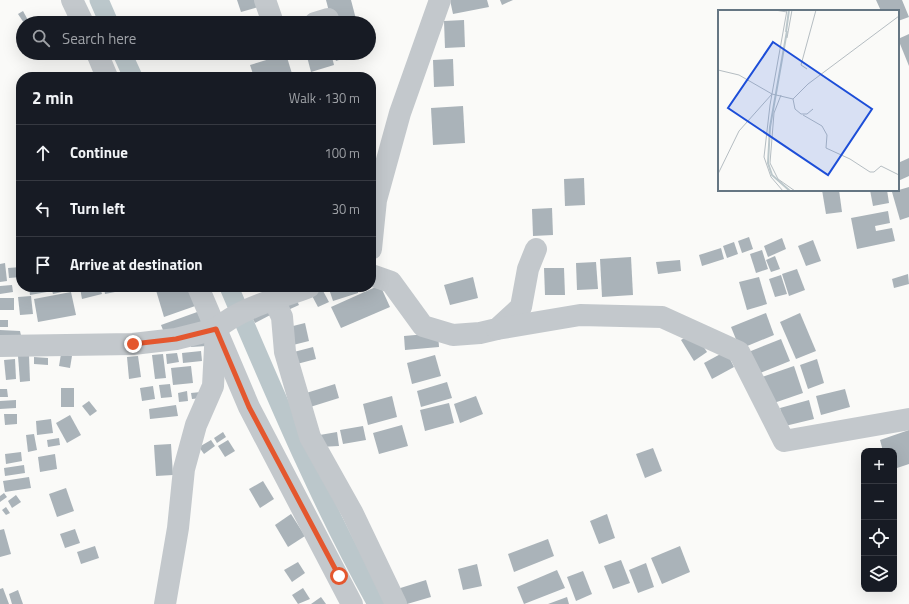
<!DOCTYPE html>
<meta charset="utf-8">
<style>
:root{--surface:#171b24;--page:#20242c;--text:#f1f3f6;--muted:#9ea1a6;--line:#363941}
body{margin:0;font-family:"Titillium Web",sans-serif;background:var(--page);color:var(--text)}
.controls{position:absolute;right:12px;bottom:12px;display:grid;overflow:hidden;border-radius:8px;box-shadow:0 4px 16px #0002}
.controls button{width:36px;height:36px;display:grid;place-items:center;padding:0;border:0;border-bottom:1px solid var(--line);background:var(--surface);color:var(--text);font:20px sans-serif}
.stop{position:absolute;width:12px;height:12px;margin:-9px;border:3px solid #e4572e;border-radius:50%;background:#fff}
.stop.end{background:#e4572e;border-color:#fff;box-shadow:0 1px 4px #0008}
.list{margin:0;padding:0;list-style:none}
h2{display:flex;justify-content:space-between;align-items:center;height:52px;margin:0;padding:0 16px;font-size:17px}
h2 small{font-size:13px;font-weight:400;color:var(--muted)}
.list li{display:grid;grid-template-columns:26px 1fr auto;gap:12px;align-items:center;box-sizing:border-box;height:56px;padding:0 16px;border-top:1px solid var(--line)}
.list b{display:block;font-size:15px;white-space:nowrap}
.list em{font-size:13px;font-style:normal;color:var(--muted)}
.icon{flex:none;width:22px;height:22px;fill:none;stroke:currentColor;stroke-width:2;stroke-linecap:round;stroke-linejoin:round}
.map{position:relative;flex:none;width:909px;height:604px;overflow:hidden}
.search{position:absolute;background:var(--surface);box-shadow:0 4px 16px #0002;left:16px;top:16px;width:360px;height:44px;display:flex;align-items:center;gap:10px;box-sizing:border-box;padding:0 14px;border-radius:22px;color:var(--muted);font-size:15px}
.panel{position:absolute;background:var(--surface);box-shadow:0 4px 16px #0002;left:16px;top:72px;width:360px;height:220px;border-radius:16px}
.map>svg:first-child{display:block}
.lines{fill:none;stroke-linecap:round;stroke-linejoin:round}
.canal{stroke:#bbc7cb;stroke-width:19}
.building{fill:#aab3b9}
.minor{stroke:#c3c8cc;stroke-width:22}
.route{stroke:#e4572e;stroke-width:5}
.inset-river{fill:none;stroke:#bbc7cb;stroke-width:2}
.inset-road{fill:none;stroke:#b5bdc2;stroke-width:1}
.view{fill:#1d4ed8;fill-opacity:0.15;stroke:#1d4ed8;stroke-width:2}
.inset-edge{fill:none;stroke:#657683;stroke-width:2}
</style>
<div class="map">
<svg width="909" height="604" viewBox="0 0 909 604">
<rect width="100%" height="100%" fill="#fafaf8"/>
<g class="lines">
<!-- canal -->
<g class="canal">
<polyline points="99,0 109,23"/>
<polyline points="122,53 133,77"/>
<path d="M229,287C275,394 320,502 377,604"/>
</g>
</g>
<!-- building -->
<g class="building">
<polygon points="237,0 261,0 262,6 241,12"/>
<polygon points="326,0 351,0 357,23 332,23"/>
<polygon points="450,0 487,0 489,7 453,14"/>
<polygon points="500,0 513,0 502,5"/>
<polygon points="876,0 902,0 909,17 898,21 898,11 881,11"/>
<polygon points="23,11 29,22 27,23 24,23 18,14"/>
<polygon points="464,20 465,47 445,48 444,21"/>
<polygon points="909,34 909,66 898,39"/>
<polygon points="369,41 372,50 369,51"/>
<polygon points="253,53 269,53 254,58"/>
<polygon points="306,53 331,53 334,65 311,72"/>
<polygon points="333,53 360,53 336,61"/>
<polygon points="286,54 293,77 254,77 250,65"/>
<polygon points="453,59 454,86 434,87 433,60"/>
<polygon points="463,106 465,143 433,145 431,108"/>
<polygon points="909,158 909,176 898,181 898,163"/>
<polygon points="584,178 585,205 565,206 564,179"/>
<polygon points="909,187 909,217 900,220 892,192"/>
<polygon points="822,190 839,190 842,212 826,214"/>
<polygon points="870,190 887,190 889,203 873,206"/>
<polygon points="552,208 553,235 533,236 532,209"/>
<polygon points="888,211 890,223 875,226 876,231 892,228 895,241 857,249 851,218"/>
<polygon points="749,237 753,249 742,253 738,241"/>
<polygon points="782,238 786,249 768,257 764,246"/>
<polygon points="813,240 821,261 806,266 798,246"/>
<polygon points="734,242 738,254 727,258 723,246"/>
<polygon points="721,248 724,259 702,266 699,255"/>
<polygon points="762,250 768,269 756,273 750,254"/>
<polygon points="775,256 780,269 771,272 766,260"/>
<polygon points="631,257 633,295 602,297 600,259"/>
<polygon points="680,260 681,271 658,274 656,262"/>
<polygon points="596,262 598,289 577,290 576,263"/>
<polygon points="5,263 7,281 0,282 0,264"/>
<polygon points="21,267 21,277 9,278 8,268"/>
<polygon points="544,268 564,268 565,295 545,295"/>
<polygon points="797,269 805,290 789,296 782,274"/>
<polygon points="908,274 909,284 894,288 892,279"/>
<polygon points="781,275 787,294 775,297 769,279"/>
<polygon points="473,277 478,298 450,305 444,285"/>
<polygon points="759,277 767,304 747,310 739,282"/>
<polygon points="12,285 13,292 0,294 0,286"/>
<polygon points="380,285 390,307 341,328 331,307"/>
<polygon points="29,287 47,287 47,292 30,295"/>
<polygon points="51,287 61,287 62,292 53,294"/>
<polygon points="86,287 100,287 102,294 82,299 80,288"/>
<polygon points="104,287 124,287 125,290 105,294"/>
<polygon points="155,287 192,287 198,305 164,317"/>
<polygon points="335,287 358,287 358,293 333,301 329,289"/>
<polygon points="322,289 329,302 318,307 310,292"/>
<polygon points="71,292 76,315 38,322 34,299"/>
<polygon points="294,295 299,305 288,310 283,300"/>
<polygon points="31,296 33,314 20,315 18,297"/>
<rect x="0" y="298" width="14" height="12"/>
<polygon points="200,311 203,321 165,335 161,325"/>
<polygon points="276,312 255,323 250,313"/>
<polygon points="766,313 774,335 740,349 731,327"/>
<polygon points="800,313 816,351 796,359 780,322"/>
<rect x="0" y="320" width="8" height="7"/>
<polygon points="305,323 309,341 289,346 285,328"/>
<polygon points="0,330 20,331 23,344 0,343"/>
<polygon points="694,332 707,352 694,361 681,340"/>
<polygon points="438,333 439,347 405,350 404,336"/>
<polygon points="781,339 790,361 755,375 746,353"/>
<polygon points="206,340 207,346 191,347 191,342"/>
<polygon points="313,347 316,359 293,365 290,353"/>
<polygon points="201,351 202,361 183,363 182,353"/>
<polygon points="726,351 734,367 712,379 704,363"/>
<polygon points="177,353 179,362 167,364 166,354"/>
<polygon points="61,354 72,356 70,368 59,366"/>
<polygon points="163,354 166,378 155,379 152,355"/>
<polygon points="435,355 441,376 412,384 407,363"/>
<polygon points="18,356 29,356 30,381 20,382"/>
<polygon points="138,356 141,377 129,379 127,357"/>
<polygon points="34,357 48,358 48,365 34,364"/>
<polygon points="15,359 16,379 6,380 4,360"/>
<polygon points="817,359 824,383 808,389 800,365"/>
<polygon points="191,366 193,383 173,385 171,368"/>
<polygon points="794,366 803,393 768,405 759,378"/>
<polygon points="447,382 452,398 421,407 417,391"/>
<polygon points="170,384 172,397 161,398 159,385"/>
<polygon points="335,384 339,398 307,408 303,394"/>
<polygon points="153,386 155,399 142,401 140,388"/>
<rect x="61" y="388" width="13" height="19"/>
<polygon points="0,389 7,389 8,397 0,397"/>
<polygon points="845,389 850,407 821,415 816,396"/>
<polygon points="187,391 188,401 179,402 178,393"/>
<polygon points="201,392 202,398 192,399 191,393"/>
<polygon points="392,396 397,417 368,425 363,404"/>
<polygon points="476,396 483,414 460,423 454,404"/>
<polygon points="16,400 16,408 0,409 0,401"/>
<polygon points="809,400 814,419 785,426 780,408"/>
<polygon points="89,401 97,411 90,416 82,406"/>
<polygon points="449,403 454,423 425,431 420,410"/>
<polygon points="176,405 178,416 150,419 149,409"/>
<polygon points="4,414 17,414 17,424 5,425"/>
<polygon points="70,415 81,435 67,443 56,423"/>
<polygon points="51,419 53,433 37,435 36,421"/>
<polygon points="402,425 408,446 379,454 373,433"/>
<polygon points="363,426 366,440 343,444 340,430"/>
<polygon points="909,430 909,464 894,469 894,451 883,451 880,440"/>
<polygon points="223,432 226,437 217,443 214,438"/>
<polygon points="337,432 339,446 319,447 314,436"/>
<polygon points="34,434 37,450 28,452 26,435"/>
<polygon points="59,438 60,445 48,447 47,440"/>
<polygon points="211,440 215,446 204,454 199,447"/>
<polygon points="228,440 235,451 225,457 218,446"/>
<polygon points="171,444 173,475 156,476 154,445"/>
<polygon points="653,448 662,471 645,478 636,454"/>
<polygon points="21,452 22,461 6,464 5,454"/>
<polygon points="55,454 57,469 40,472 38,457"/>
<polygon points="24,465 25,473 5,476 4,468"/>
<polygon points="29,477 31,488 5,492 3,481"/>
<polygon points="263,481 274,499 260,508 249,489"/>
<polygon points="66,488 74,511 57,517 49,494"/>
<polygon points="4,493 7,497 0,502 0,496"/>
<polygon points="16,495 21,502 12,508 8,501"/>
<polygon points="6,507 10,513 6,515 2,510"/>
<polygon points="291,514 305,536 288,547 275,525"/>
<polygon points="607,514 615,538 599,544 590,521"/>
<polygon points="4,529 11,554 0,557 0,530"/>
<polygon points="75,529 80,543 65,548 60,534"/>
<polygon points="548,539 554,556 514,572 508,554"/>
<polygon points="95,546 99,558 81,564 77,552"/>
<polygon points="680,546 690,572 662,584 651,558"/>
<polygon points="621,560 630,583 613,589 604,566"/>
<polygon points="298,562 305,573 292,582 284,570"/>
<polygon points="646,563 654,587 638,593 629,570"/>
<polygon points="477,564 482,586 463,590 458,569"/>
<polygon points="557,570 565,588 524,604 517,587"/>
<polygon points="583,571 592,594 576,601 567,577"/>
<polygon points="426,580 431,597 407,604 394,590"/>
<polygon points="3,588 9,604 0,604 0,589"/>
<polygon points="303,588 310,599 298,604 292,595"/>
<polygon points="18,590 23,604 12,604 9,594"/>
<polygon points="321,597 326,604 311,604"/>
<polygon points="567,597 569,604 548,604"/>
</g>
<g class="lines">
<!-- minor -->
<g class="minor">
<polyline points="72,0 83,23"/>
<polyline points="265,0 273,23"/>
<polyline points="315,23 328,19"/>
<polyline points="97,53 107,77"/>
<polyline points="371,249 376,200 400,113 440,0"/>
<polyline points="371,275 391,282 423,326 453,335 480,333 497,329 521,307 528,269 536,249"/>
<polyline points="198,287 249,407 352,604"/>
<polyline points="274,300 282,317 285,352 310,437 352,512 396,604"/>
<polyline points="497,329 580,315 662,317 739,352 784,441 909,419"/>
<polyline points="0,346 133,344 176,339 216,329"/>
<path d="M165,604L178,528L184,469L196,425L213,386L216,329C242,307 278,299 309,287"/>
</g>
</g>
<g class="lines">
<!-- route -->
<polyline class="route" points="133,344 176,339 216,329 249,407 339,576"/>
</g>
<!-- overview -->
<g transform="translate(718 10)">
<rect width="181" height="181" fill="#fafaf8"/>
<path class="inset-river" d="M69,21L52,117L50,153L54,165L72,181M68,22L71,0"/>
<path class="inset-road" d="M57,0L69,2M69,28L74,0M89,59L83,55L98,0M0,60L21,65L54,84M63,85L56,103L52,153L60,169L77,181M75,89L77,99L83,104H89L95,99M85,105L104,116L109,125L108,138L132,149L152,162H156L163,156L181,165M0,164L21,121L54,84L75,89L90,74L181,6M65,181L53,167L46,147L52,95L69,0"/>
<path class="view" d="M55,32L154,99L110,165L10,98Z"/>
<rect width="181" height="181" class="inset-edge"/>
</g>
</svg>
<div class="controls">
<button>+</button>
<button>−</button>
<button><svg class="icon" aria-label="locate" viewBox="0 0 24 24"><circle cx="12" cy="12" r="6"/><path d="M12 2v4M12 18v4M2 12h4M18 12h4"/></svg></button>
<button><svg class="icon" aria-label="layers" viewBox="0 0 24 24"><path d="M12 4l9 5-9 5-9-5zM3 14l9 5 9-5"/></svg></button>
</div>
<div class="stop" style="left:339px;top:576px"></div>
<div class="stop end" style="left:133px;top:344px"></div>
<div class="search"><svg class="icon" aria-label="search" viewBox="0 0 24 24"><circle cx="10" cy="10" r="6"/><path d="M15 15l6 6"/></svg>Search here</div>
<section class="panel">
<h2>2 min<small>Walk · 130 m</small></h2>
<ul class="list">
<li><svg class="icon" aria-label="ahead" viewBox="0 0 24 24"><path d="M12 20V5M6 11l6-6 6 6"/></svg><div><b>Continue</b></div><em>100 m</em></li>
<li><svg class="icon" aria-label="left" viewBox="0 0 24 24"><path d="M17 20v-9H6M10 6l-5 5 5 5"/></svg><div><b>Turn left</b></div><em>30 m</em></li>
<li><svg class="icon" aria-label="arrive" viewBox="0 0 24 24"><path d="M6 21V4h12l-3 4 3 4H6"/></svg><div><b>Arrive at destination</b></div></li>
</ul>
</section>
</div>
